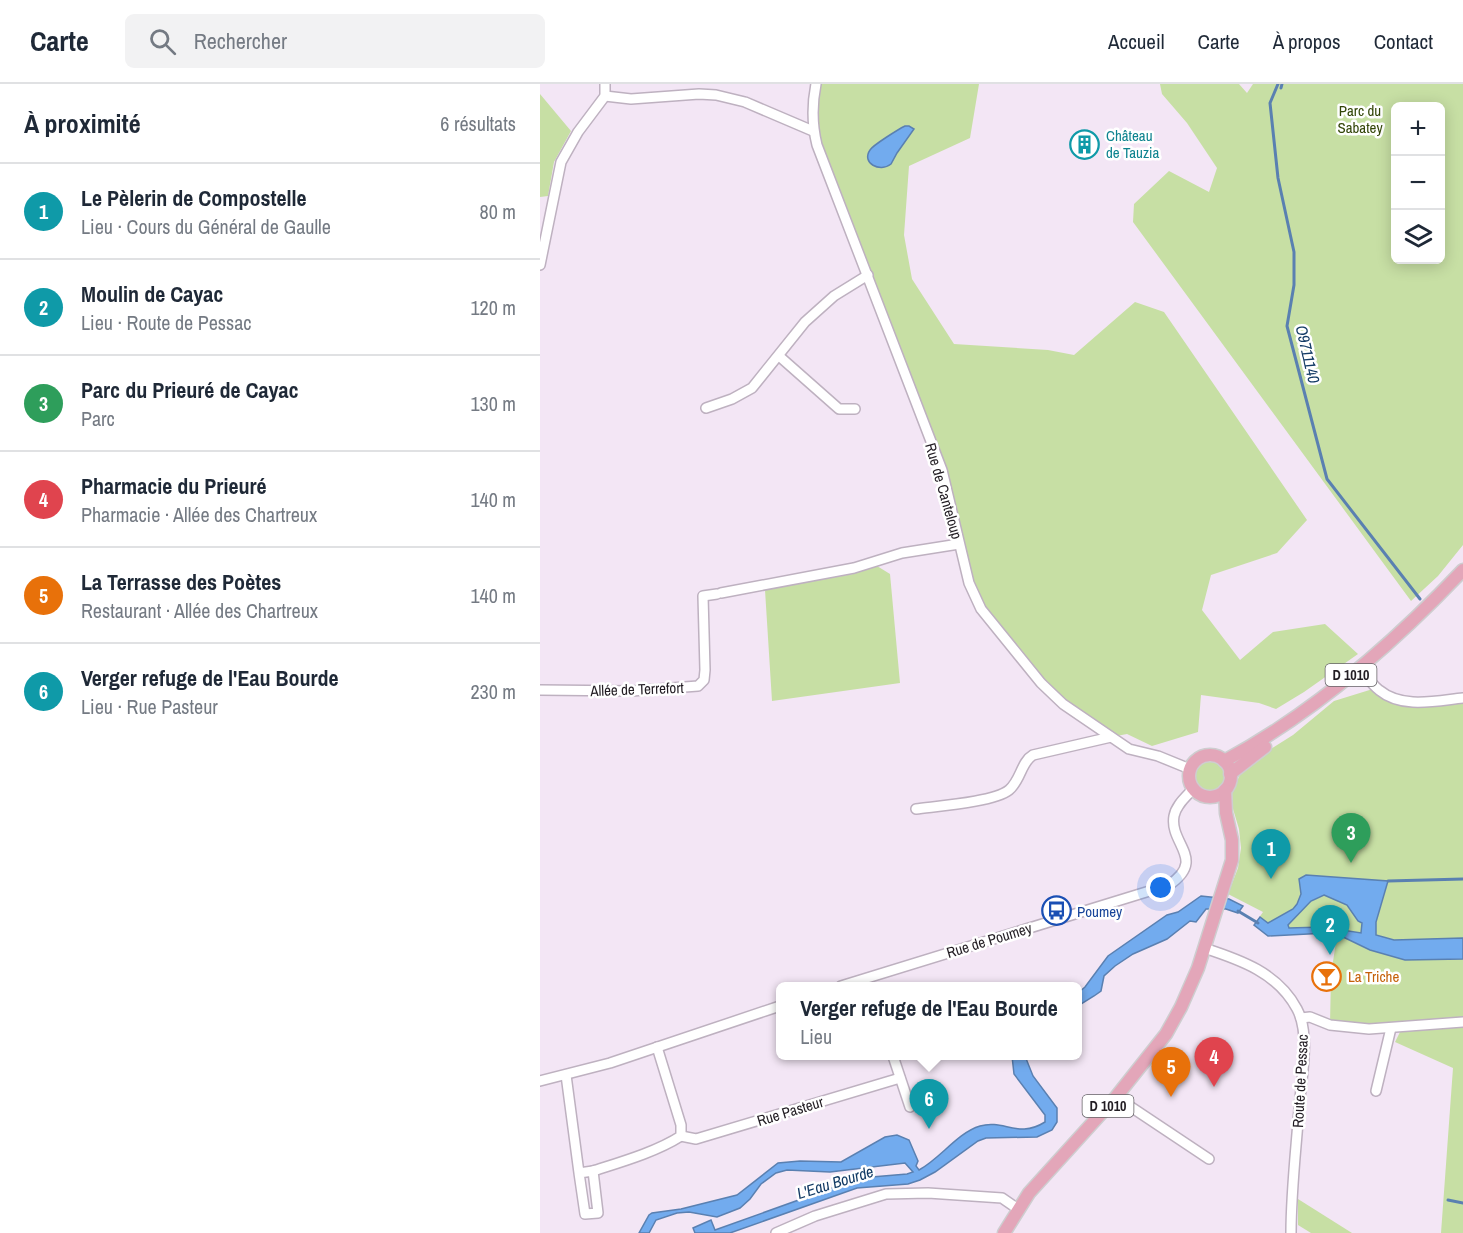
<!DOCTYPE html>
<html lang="fr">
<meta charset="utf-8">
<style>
:root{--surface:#fff;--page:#f2f2f3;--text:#1f2937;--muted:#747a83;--line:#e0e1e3;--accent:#0f766e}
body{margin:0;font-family:"Archivo Narrow",sans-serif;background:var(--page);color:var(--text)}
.controls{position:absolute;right:18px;top:18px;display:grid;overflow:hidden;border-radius:9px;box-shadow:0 3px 15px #0003}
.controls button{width:54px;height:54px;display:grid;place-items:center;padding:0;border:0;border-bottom:2px solid var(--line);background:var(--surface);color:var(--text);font:30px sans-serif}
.you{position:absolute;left:621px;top:804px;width:21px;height:21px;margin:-15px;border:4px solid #fff;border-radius:50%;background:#1a73e8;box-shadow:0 0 0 9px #1a73e833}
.badge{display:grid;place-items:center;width:39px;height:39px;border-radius:50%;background:var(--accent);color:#fff;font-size:20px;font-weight:700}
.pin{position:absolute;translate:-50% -50px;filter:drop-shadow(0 2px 3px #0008)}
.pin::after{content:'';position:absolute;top:32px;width:21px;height:18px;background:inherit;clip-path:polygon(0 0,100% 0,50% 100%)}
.popup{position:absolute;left:236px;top:898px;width:306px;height:78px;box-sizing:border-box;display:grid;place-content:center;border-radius:9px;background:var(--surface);filter:drop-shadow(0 2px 4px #0005);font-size:20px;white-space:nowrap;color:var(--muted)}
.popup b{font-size:22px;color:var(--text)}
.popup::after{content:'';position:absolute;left:50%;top:100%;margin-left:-12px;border:12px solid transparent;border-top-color:var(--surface)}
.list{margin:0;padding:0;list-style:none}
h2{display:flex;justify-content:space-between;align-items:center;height:78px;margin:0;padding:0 24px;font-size:26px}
h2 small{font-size:20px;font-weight:400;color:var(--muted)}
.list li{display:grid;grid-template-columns:39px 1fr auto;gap:18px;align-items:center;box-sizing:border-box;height:96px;padding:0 24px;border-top:2px solid var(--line)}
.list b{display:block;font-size:22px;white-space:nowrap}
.list p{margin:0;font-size:20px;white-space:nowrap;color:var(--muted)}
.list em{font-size:20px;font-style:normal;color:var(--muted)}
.icon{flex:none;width:33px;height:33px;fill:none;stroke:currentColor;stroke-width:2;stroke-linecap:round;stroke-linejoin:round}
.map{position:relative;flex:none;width:923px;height:1149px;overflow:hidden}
header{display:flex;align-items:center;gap:36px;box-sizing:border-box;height:84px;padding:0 30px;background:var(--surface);border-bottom:2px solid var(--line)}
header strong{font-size:28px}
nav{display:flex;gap:33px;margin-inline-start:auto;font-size:21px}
.search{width:420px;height:54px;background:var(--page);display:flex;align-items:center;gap:15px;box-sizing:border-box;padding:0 21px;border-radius:9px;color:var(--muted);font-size:22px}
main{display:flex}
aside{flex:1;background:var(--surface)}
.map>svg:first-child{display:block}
.green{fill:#c7dfa4;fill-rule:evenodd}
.water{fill:#72abee;stroke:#5a80b1;stroke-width:1.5;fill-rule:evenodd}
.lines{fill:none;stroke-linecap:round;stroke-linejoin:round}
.stream{stroke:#5a80b1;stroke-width:3}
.minor-casing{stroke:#beb1c0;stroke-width:12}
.major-casing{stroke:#cecdcf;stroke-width:15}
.minor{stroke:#fff;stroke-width:9}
.major{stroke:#e3a6b9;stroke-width:12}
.labels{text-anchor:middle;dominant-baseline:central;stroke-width:5;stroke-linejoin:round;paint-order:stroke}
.shield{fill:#fff;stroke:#646165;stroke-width:1.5}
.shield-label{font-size:14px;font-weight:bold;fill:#221d23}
.park-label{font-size:15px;fill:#324507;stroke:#fff}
.culture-label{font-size:15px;fill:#0d838f;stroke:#fff;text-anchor:start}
.street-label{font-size:15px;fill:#221d23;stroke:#fff}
.transit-label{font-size:15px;fill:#164399;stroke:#fff;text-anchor:start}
.food-label{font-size:15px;fill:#c56008;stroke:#fff;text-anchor:start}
.water-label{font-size:16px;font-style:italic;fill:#133b65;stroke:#fff}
</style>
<header>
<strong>Carte</strong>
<div class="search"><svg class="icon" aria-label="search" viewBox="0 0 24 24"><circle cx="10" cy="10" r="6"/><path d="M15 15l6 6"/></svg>Rechercher</div>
<nav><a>Accueil</a><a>Carte</a><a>À propos</a><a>Contact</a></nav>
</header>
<main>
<aside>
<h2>À proximité<small>6 résultats</small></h2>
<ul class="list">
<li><span class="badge" style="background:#0f9aa8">1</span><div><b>Le Pèlerin de Compostelle</b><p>Lieu · Cours du Général de Gaulle</p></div><em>80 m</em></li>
<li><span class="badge" style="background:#0f9aa8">2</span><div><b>Moulin de Cayac</b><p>Lieu · Route de Pessac</p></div><em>120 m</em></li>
<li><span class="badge" style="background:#2e9e5b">3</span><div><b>Parc du Prieuré de Cayac</b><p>Parc</p></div><em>130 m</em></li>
<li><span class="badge" style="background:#e0444e">4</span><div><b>Pharmacie du Prieuré</b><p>Pharmacie · Allée des Chartreux</p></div><em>140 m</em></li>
<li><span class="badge" style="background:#e8710a">5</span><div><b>La Terrasse des Poètes</b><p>Restaurant · Allée des Chartreux</p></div><em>140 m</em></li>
<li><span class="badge" style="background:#0f9aa8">6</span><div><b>Verger refuge de l'Eau Bourde</b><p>Lieu · Rue Pasteur</p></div><em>230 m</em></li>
</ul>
</aside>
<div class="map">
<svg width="923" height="1149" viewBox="0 0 923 1149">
<rect width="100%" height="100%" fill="#f3e6f5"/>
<!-- green -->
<g class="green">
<polygon points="276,0 439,0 430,54 369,82 364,151 372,195 414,260 508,266 534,271 595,218 624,228 767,436 737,469 671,491 662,526 700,576 733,548 785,540 818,570 764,608 736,625 719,619 661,611 658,648 612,662 587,650 571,653 523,620 441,525 402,386 277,61"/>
<path d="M620,0H699L707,9L713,0H923V461L898,492L871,517L593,138L594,120L629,87L669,108L677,84L647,39L622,10ZM900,22V176H856V22Z"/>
<polygon points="0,10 31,47 14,78 8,112 0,113"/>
<polygon points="337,482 350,490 360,599 232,617 225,506 313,490"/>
<polygon points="836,604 852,615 923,614 923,1149 901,1149 913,984 855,958 862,944 790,941 791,891 797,851 787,849 728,852 714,841 723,828 688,810 698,784 701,764 699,745 693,725 692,708 704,682 753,651 794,617"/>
<circle cx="670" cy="692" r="16"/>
<polygon points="758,1115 812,1149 771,1149 758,1141"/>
</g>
<!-- water -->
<g class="water">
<path d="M365,42H369L374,45L357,69L351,80C340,89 321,79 330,66C333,61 359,45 365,42Z"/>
<path d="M766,791L848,797L836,838V851L854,856L923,854V875L865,876L830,866L799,851L787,849L728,852L714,841L720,833L728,839L753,825L757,820L761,810L759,795ZM784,811L807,821L818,837L822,839L821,849L783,843L749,844L748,841L771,817Z"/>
<polygon points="661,812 689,815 703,822 698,829 686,825 666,825 656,838 650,837 627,855 593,870 575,882 564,892 561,907 554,912 538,922 538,909 545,903 568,872 627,831 638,828"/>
<path d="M472,972H485L493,992L517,1024V1038L512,1046L497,1053L446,1054L438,1057L395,1088L380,1096L368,1100L317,1104L190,1149H155L153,1144L171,1136L175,1146L320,1094L367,1090L373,1088L365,1079L290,1088L247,1086L236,1089L221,1100L210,1115L200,1124L177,1133L149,1128L137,1129L116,1136L109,1149H99L109,1131L112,1129L141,1125L197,1111L238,1079L260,1077L301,1078L345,1053L357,1051L369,1056L378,1077L376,1082L379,1086C401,1074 417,1049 440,1042C464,1035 478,1055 505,1038V1031L474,990Z"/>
</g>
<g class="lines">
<!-- stream -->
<g class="stream">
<polyline points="738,0 730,19 738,94 754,168 754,201 747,242 787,395 880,515"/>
<polyline points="741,4 742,0"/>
<polyline points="848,797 923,795"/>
<polyline points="698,827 718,839"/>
<polyline points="908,1116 923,1119"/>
</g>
<defs>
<g id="minor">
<path d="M276,0C272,20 272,41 277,61L402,386L429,499L441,525L501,599L523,620L589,665L618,672L650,685"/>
<polyline points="65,12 91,15 159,10 176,11 205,18 273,47"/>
<polyline points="0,181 21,78 38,48 65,12 65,0"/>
<polyline points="239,272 299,325 315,325"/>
<polyline points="166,324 192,315 212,304 265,238 294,212 328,191"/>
<polyline points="181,509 314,484 362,469 419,460"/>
<path d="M819,584C826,591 831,600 839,606C862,625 895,617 923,614"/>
<polyline points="0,606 92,607 158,602 164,596 165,586 163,512 177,510"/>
<path d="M376,725C398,722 454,718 469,706C481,696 481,678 493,671L571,653"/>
<path d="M664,864C701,876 738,889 757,925C771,951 761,997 759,1025C756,1066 751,1108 751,1149"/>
<path d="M301,902L629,801C667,775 629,760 634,732C636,721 646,713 653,705"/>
<polyline points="761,934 770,933 790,941 829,945 923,938"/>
<polyline points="353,972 370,1023"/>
<polyline points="26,991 39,1089 53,1087 58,1129 45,1130 39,1089"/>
<polyline points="0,997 70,979 240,922"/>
<polyline points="836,1007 851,944"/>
<polyline points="576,1013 669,1075"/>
<polyline points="141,1052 156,1055 360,994"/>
<path d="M53,1087C81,1078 116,1068 141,1052V1041L117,963"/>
<polyline points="236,1149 275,1132 346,1110 388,1109 462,1114 478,1125"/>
</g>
<g id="major">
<circle cx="670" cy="692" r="21"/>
<path d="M684,677C774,629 853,560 923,486"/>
<polyline points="690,690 725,663"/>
<polyline points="464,1149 489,1109 576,1013 626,950 641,923 658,884 692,776 692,756 686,729 685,706"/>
</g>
</defs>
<!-- minor casing -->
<use href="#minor" class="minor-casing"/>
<!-- major casing -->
<use href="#major" class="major-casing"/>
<!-- minor -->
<use href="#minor" class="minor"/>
<!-- major -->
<use href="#major" class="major"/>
</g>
<!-- icons -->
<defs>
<symbol id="building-ring" viewBox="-11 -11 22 22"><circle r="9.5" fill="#fff" stroke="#0f9aa8" stroke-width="1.5"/><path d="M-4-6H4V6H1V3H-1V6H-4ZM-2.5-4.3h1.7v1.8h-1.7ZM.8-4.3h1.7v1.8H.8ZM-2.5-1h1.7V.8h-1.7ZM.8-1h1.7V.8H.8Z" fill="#0f9aa8"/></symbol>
<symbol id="bus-ring" viewBox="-11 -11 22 22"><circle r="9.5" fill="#fff" stroke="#1a4fb4" stroke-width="1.5"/><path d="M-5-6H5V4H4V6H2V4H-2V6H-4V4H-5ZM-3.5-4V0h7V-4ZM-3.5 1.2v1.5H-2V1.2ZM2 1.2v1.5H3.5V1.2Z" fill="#1a4fb4"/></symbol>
<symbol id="bar-ring" viewBox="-11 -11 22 22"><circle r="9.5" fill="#fff" stroke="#e8710a" stroke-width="1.5"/><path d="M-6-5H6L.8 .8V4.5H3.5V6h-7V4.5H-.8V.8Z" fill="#e8710a"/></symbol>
</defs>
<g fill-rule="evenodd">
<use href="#building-ring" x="528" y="44" width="33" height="33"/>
<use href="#bus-ring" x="500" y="810" width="33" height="33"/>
<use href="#bar-ring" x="770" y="876" width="33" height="33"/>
</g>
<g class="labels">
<!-- shield labels -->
<g class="shield">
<rect x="785.5" y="580" width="51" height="22" rx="4.5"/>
<rect x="542.5" y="1011" width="51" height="22" rx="4.5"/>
</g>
<g class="shield-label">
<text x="811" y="591">D 1010</text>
<text x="568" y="1022">D 1010</text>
</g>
<!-- park labels -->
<g class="park-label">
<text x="820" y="26">Parc du<tspan x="820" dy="17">Sabatey</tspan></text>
</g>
<!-- culture labels -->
<g class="culture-label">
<text x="566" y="51">Château<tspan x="566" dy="17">de Tauzia</tspan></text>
</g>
<!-- street labels -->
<g class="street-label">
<text transform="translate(404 407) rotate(74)">Rue de Canteloup</text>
<text transform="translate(97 605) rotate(-2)">Allée de Terrefort</text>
<text transform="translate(449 856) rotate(-17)">Rue de Poumey</text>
<text transform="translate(760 997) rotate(-87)">Route de Pessac</text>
<text transform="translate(250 1027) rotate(-17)">Rue Pasteur</text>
</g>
<!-- transit labels -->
<g class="transit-label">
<text x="537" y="827">Poumey</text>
</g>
<!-- food labels -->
<g class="food-label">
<text x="808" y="892">La Triche</text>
</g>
<!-- water labels -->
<g class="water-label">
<text transform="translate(768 270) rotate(77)">O9711140</text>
<text transform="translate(295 1098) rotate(-17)">L'Eau Bourde</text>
</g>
</g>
</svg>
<div class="controls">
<button>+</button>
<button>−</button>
<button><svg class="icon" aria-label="layers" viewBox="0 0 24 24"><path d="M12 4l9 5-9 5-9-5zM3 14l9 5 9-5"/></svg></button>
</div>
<div class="you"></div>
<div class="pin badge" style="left:731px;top:795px;background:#0f9aa8">1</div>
<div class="pin badge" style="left:790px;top:871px;background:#0f9aa8">2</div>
<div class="pin badge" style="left:811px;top:779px;background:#2e9e5b">3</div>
<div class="pin badge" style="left:674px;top:1003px;background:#e0444e">4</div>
<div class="pin badge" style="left:631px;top:1013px;background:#e8710a">5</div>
<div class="pin badge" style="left:389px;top:1045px;background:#0f9aa8">6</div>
<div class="popup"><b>Verger refuge de l'Eau Bourde</b>Lieu</div>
</div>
</main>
